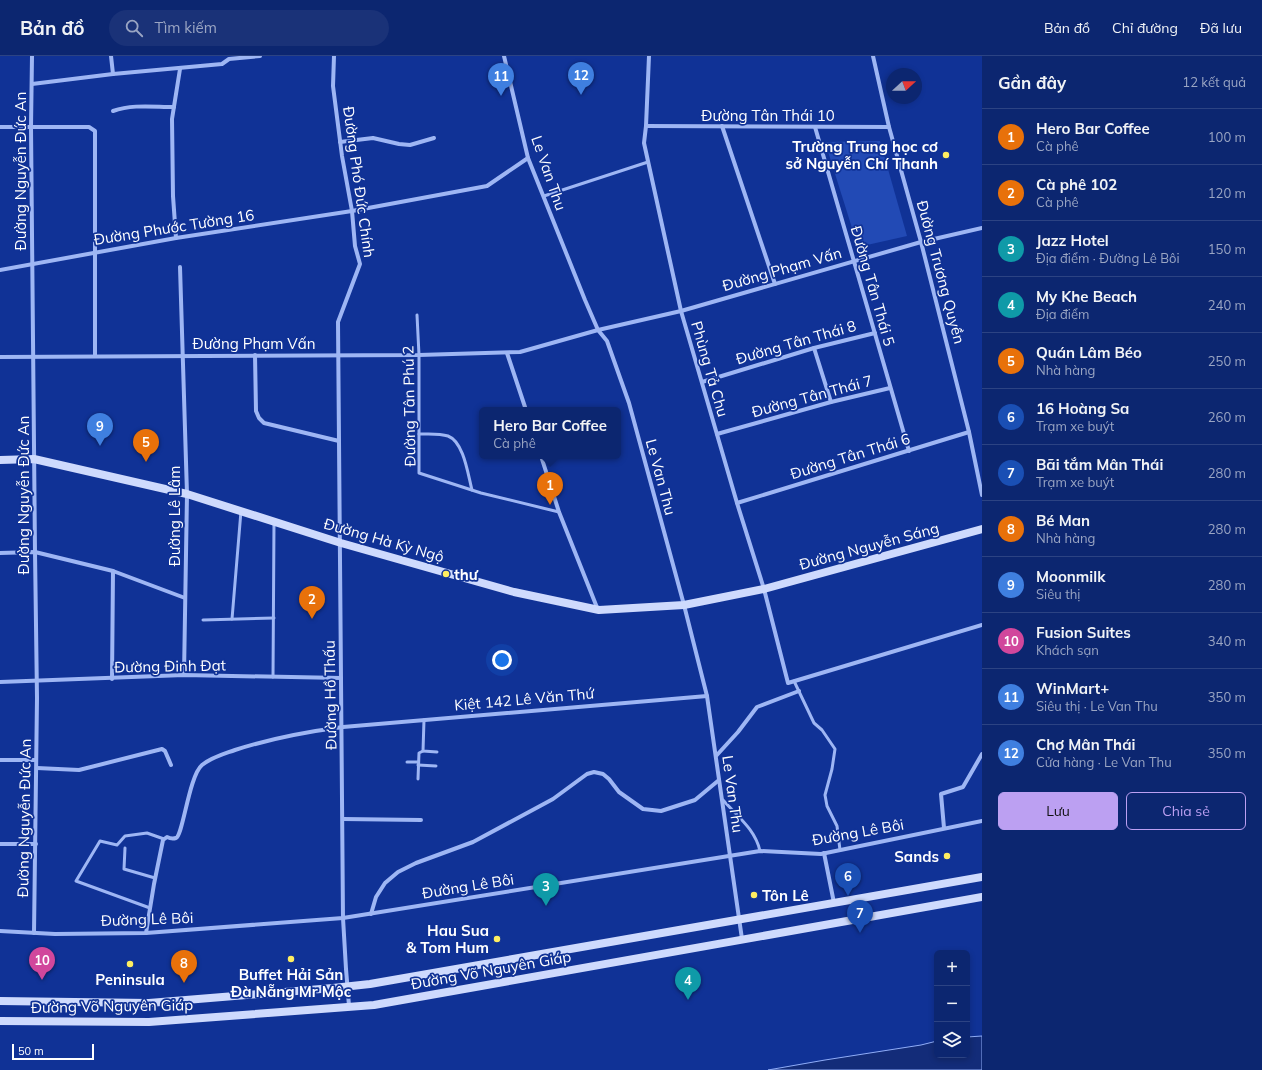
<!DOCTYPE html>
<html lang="vi">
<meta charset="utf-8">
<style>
:root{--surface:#0c2670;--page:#1a3278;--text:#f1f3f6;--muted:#9aa5c3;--line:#2c4383;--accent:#bca0f2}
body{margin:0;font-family:Mulish,sans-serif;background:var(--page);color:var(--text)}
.controls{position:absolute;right:12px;bottom:12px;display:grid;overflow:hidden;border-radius:6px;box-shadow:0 2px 6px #0003}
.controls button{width:36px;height:36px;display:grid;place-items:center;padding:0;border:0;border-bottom:1px solid var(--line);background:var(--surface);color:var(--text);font:20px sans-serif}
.compass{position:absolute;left:886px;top:12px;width:36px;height:36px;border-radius:50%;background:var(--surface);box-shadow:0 2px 6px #0003;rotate:69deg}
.scale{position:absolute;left:12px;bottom:10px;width:82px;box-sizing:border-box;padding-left:4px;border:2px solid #fff;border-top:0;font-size:11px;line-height:14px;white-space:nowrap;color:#fff;-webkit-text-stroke:3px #103296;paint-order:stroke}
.you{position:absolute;left:502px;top:604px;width:14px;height:14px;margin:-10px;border:3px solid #fff;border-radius:50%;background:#1a73e8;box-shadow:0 0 0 6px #1a73e833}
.badge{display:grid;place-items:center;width:26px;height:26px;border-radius:50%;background:var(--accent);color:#fff;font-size:13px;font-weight:700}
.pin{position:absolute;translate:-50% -33px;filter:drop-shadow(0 1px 2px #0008)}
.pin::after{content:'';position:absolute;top:21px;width:14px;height:12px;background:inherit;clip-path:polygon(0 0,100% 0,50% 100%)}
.popup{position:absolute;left:479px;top:351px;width:142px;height:52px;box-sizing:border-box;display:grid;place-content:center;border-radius:6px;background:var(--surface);filter:drop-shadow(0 1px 3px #0005);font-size:13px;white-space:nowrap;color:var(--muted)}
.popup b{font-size:15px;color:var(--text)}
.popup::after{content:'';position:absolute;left:50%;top:100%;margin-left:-8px;border:8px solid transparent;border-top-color:var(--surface)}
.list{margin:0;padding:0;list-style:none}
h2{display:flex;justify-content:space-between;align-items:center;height:52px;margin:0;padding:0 16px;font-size:17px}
h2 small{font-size:13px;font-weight:400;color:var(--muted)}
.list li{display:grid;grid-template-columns:26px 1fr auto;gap:12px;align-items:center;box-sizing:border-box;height:56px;padding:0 16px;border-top:1px solid var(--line)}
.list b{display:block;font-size:15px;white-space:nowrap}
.list p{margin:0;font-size:13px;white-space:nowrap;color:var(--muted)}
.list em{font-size:13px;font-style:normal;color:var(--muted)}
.actions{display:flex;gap:8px;padding:12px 16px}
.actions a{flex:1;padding:9px 0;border:1px solid var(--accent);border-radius:6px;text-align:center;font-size:14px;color:var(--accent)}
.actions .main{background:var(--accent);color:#111}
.icon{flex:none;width:22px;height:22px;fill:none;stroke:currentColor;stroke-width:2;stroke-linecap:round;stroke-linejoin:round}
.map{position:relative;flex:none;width:982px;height:1014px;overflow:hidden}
header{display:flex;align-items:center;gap:24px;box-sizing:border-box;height:56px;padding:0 20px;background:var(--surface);border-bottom:1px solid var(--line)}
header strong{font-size:19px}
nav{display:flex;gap:22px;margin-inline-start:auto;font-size:14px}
.search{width:280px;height:36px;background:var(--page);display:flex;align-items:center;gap:10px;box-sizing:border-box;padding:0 14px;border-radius:22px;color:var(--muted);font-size:15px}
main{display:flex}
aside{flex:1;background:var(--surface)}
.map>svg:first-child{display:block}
.green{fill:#224ab5}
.water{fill:#132c79;stroke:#90adf8}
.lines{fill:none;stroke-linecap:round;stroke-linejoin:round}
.lane{stroke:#9eb6f4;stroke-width:3}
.street{stroke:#9eb6f4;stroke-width:4}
.secondary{stroke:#cedafd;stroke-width:8}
.poi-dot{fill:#ffee61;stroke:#103296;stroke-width:1.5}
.labels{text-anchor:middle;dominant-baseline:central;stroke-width:3.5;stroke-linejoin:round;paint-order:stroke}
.street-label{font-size:15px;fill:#fff;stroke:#103296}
.poi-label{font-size:15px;font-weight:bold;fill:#fff;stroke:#103296;text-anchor:end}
</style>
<header>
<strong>Bản đồ</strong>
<div class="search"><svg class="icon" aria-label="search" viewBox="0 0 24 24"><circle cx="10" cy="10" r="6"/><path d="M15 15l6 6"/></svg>Tìm kiếm</div>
<nav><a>Bản đồ</a><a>Chỉ đường</a><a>Đã lưu</a></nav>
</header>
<main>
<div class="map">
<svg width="982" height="1014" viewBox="0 0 982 1014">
<rect width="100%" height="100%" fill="#103296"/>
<!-- green -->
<polygon class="green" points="880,85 907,180 858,191 825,86"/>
<!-- water -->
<polygon class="water" points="982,980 982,1014 768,1014 825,1004 921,989 937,985 937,999 967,999 967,981"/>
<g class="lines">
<!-- lane -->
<g class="lane">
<polyline points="544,140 648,106"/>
<polyline points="417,259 419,299 419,417 481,437 559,456"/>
<path d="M419,378C428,378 439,377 448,380C464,386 468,419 472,434"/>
<polyline points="232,563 241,455"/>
<polyline points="203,564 274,562"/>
<polyline points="273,621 274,466"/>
<polyline points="794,625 814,667 822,674 835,693 832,713 825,739 827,750 837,770 840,794"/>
<polyline points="424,664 423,695 437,696"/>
<polyline points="407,706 418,706"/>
<polyline points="418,709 436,710"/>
<polyline points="418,723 419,697 423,695"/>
<path d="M723,744C737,760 755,773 760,795"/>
<polyline points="125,792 124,813 155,822"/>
<polyline points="150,852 76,825 100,785 117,789 125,780 147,777 164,783"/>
</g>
<!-- street -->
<g class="street">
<polyline points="32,0 31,71 35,496 37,642 34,877"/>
<polyline points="111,0 113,18"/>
<polyline points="334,0 333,30 342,100 352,155 355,190 360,208 338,266 343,862 346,913 349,950"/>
<polyline points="504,0 528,102 585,244 598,274 607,285 629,347 684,549 707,640 742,883"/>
<polyline points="649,0 646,70 644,87 681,255 737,447 764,533 788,627 982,569"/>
<polyline points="873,0 889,71 921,186 969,376 982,439"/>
<polyline points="32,28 113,18 222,8 229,3 260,0"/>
<path d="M113,55C133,48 153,51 174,51"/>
<polyline points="646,70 889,71"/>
<polyline points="722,70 775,228"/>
<polyline points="0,71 89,71 95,75 95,300"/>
<polyline points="815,71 909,395"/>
<polyline points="340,86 373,82 399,88 410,89 434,82"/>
<polyline points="176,182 173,140 172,63 180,13"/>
<polyline points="180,211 187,438 184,619"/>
<polyline points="0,214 176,182 352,155 487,130 528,102"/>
<polyline points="814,292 831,346"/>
<polyline points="507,297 526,354"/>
<polyline points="255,299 256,355 259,362 264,367 339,385"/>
<polyline points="0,301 419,299 520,296 598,274 681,255 921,186 982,172"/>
<polyline points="702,326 814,292 875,277"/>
<polyline points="717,378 831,346 890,332"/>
<polyline points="541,400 559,456 598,554"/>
<polyline points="737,447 969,376"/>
<polyline points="0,497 35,496 113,515 185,542"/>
<polyline points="112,623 113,515"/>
<polyline points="0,626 184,619 341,622"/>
<polyline points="716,700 738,676 757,651 799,635"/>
<polyline points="0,704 36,704"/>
<polyline points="37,712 79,714 162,693 165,695 171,709"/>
<polyline points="343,763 421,764"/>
<polyline points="944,772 941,738 963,731 982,698"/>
<polyline points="0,788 36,788"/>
<polyline points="824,797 834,847"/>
<polyline points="371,858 376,841 385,827 398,816 416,807 473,786 553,743 587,718 594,716 603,718 609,723 619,736 643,753 661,755 695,744 719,724"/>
<polyline points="0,875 55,878 146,877 343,862 760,795 821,798 982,765"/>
<path d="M146,877L154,828L163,784L167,781C169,782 173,783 176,782C183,779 189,720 202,709C212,701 224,698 235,694C272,682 305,676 343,671L707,640"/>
</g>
<!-- secondary -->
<g class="secondary">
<polyline points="0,404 34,403 187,438 341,487 514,536 599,554 684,549 764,533 982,473"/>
<polyline points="0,945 149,947 333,932 370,928 982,821"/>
<polyline points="0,965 149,966 374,949 982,841"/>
</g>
</g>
<!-- markers -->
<g class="poi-dot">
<circle cx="946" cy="99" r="4"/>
<circle cx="446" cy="518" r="4"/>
<circle cx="947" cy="800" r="4"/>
<circle cx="754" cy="839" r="4"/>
<circle cx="497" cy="883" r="4"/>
<circle cx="291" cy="903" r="4"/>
<circle cx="130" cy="908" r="4"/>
</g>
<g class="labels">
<!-- street labels -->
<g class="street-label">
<text x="768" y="59">Đường Tân Thái 10</text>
<text transform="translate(20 115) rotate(-90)">Đường Nguyễn Đức An</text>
<text transform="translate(549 117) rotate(71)">Le Van Thu</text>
<text transform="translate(359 126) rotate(82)">Đường Phó Đức Chính</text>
<text transform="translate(174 171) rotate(-9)">Đường Phước Tường 16</text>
<text transform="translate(782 213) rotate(-16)">Đường Phạm Vấn</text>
<text transform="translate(941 216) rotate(75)">Đường Trương Quyền</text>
<text transform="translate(873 230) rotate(74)">Đường Tân Thái 5</text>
<text transform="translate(796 286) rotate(-16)">Đường Tân Thái 8</text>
<text x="254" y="287">Đường Phạm Vấn</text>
<text transform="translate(710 313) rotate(74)">Phùng Tả Chu</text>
<text transform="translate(812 340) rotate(-15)">Đường Tân Thái 7</text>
<text transform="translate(409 350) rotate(-91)">Đường Tân Phú 2</text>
<text transform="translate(850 400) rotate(-17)">Đường Tân Thái 6</text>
<text transform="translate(661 421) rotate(75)">Le Van Thu</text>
<text transform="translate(23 439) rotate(-90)">Đường Nguyễn Đức An</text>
<text transform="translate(174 460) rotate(-90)">Đường Lê Lâm</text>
<text transform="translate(384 484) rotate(16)">Đường Hà Kỳ Ngộ</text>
<text transform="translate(869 490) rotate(-15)">Đường Nguyễn Sáng</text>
<text transform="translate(170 610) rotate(-1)">Đường Đinh Đạt</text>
<text transform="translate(330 639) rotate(-91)">Đường Hồ Thấu</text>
<text transform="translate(524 643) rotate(-5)">Kiệt 142 Lê Văn Thứ</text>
<text transform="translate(733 738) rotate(82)">Le Van Thu</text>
<text transform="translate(24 762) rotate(-89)">Đường Nguyễn Đức An</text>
<text transform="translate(858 776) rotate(-10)">Đường Lê Bôi</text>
<text transform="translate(468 830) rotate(-9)">Đường Lê Bôi</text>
<text transform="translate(147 863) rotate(-2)">Đường Lê Bôi</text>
<text transform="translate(491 914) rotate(-10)">Đường Võ Nguyên Giáp</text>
<text transform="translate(112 950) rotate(-1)">Đường Võ Nguyên Giáp</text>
</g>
<!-- poi labels -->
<g class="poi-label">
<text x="938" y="90">Trường Trung học cơ<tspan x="938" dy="17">sở Nguyễn Chí Thanh</tspan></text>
<text x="454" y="518" text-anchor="start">thư</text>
<text x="939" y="800">Sands</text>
<text x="762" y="839" text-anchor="start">Tôn Lê</text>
<text x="489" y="874">Hau Sua<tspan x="489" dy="17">&amp; Tom Hum</tspan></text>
<text x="291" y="918" text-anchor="middle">Buffet Hải Sản<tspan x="291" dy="17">Đà Nẵng Mr Mộc</tspan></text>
<text x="130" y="923" text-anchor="middle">Peninsula</text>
</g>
</g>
</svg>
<div class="controls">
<button>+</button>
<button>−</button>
<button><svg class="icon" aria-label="layers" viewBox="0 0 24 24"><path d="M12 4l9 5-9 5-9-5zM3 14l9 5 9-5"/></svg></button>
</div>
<svg class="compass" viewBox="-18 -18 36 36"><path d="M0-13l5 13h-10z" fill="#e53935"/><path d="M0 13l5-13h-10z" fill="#9aa5c3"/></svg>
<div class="scale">50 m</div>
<div class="you"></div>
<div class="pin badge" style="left:550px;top:449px;background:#e8710a">1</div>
<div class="popup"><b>Hero Bar Coffee</b>Cà phê</div>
<div class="pin badge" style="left:312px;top:563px;background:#e8710a">2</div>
<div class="pin badge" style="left:546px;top:850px;background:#0f9aa8">3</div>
<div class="pin badge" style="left:688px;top:944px;background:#0f9aa8">4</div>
<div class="pin badge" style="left:146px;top:406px;background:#e8710a">5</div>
<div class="pin badge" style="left:848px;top:840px;background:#1a4fb4">6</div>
<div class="pin badge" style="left:860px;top:877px;background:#1a4fb4">7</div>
<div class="pin badge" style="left:184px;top:927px;background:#e8710a">8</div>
<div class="pin badge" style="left:100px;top:390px;background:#3f7fe0">9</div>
<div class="pin badge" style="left:42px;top:924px;background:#d1479c">10</div>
<div class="pin badge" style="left:501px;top:40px;background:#3f7fe0">11</div>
<div class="pin badge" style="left:581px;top:39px;background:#3f7fe0">12</div>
</div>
<aside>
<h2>Gần đây<small>12 kết quả</small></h2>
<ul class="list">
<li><span class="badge" style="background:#e8710a">1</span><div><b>Hero Bar Coffee</b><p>Cà phê</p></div><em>100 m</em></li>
<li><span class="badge" style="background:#e8710a">2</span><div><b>Cà phê 102</b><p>Cà phê</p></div><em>120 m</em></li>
<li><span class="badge" style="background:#0f9aa8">3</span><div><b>Jazz Hotel</b><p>Địa điểm · Đường Lê Bôi</p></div><em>150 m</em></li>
<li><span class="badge" style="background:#0f9aa8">4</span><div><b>My Khe Beach</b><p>Địa điểm</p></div><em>240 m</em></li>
<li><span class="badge" style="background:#e8710a">5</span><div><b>Quán Lâm Béo</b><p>Nhà hàng</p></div><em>250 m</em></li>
<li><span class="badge" style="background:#1a4fb4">6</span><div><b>16 Hoàng Sa</b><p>Trạm xe buýt</p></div><em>260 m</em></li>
<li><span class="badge" style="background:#1a4fb4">7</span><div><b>Bãi tắm Mân Thái</b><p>Trạm xe buýt</p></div><em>280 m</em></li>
<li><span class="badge" style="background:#e8710a">8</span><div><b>Bé Man</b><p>Nhà hàng</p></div><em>280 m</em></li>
<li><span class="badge" style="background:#3f7fe0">9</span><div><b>Moonmilk</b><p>Siêu thị</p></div><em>280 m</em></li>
<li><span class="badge" style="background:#d1479c">10</span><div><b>Fusion Suites</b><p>Khách sạn</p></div><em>340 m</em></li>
<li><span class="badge" style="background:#3f7fe0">11</span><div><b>WinMart+</b><p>Siêu thị · Le Van Thu</p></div><em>350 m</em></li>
<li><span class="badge" style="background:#3f7fe0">12</span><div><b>Chợ Mân Thái</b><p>Cửa hàng · Le Van Thu</p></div><em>350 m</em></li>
</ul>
<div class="actions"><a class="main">Lưu</a><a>Chia sẻ</a></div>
</aside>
</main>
